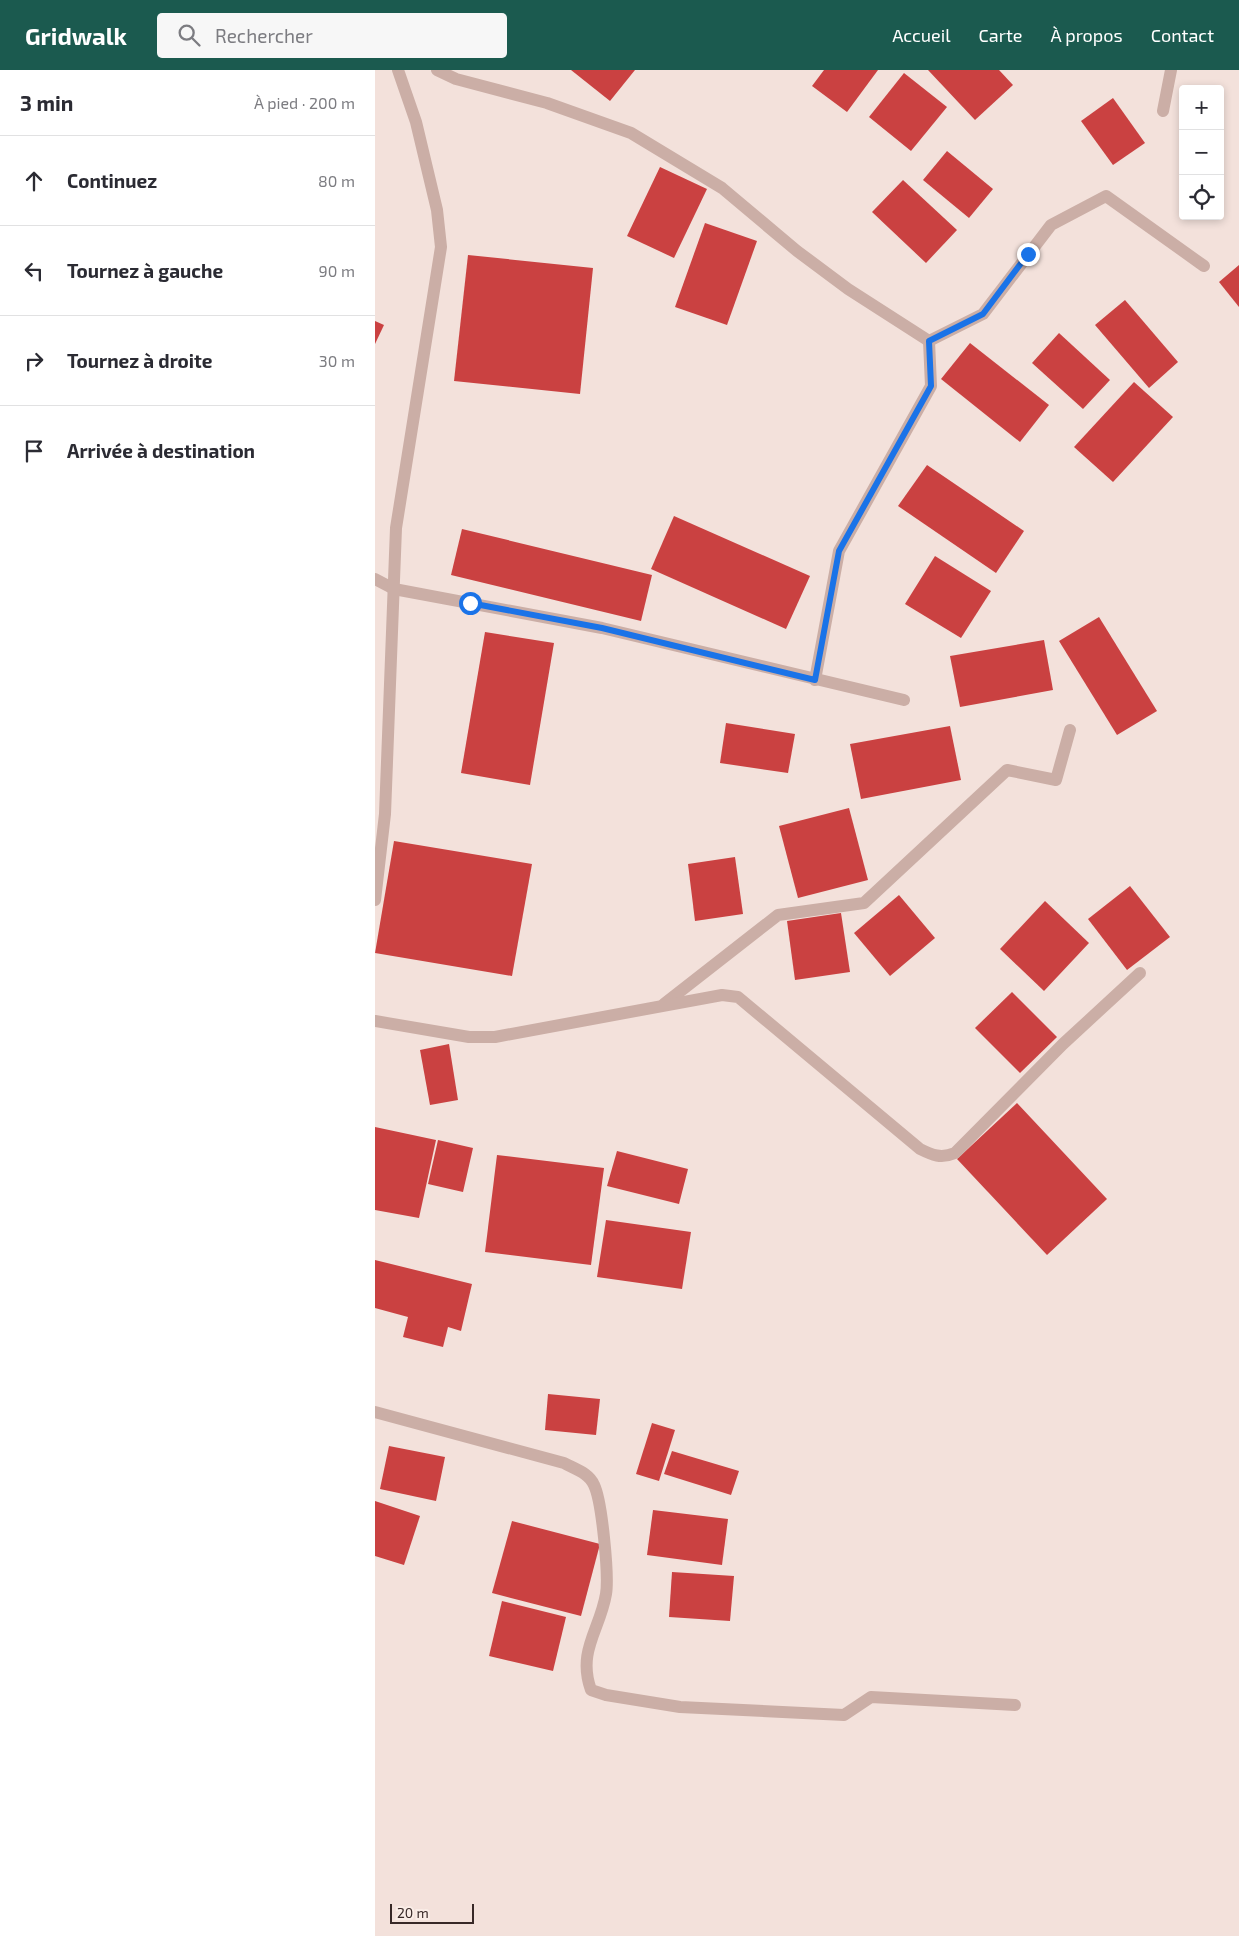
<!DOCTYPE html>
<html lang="fr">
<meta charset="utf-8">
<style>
:root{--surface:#fff;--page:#f7f7f7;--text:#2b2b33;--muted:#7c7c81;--line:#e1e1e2;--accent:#1b5a4f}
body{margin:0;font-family:"Exo 2",sans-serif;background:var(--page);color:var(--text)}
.controls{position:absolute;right:15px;top:15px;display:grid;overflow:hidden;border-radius:5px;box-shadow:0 2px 8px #0003}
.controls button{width:45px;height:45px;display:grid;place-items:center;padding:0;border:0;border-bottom:1px solid var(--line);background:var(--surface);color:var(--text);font:25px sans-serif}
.scale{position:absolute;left:15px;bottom:12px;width:84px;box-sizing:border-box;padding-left:5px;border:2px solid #372827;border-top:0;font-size:14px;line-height:18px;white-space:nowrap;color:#372827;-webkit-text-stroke:4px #faede7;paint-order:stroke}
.stop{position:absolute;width:15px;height:15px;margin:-11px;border:4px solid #1a73e8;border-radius:50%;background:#fff}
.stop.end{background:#1a73e8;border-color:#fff;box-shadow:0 1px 5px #0008}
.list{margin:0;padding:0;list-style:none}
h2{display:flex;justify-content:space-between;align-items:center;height:65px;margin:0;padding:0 20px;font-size:21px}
h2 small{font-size:16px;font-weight:400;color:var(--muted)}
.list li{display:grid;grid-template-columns:32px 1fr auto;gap:15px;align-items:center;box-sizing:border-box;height:90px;padding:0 20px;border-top:1px solid var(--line)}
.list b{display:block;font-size:19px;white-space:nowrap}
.list em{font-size:16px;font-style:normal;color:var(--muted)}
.icon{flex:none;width:28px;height:28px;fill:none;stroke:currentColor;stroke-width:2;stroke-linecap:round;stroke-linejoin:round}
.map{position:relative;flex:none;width:864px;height:1866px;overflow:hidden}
header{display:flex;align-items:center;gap:30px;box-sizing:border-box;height:70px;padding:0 25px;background:var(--accent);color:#fff}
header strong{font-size:24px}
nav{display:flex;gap:28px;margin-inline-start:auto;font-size:18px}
.search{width:350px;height:45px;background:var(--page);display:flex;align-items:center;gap:12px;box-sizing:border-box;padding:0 18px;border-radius:5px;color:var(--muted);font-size:19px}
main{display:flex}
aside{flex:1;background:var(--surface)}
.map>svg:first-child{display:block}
.building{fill:#ca4141}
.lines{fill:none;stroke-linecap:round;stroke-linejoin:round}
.minor{stroke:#cbaea6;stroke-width:12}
.route{stroke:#1a73e8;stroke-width:6}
</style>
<header>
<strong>Gridwalk</strong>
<div class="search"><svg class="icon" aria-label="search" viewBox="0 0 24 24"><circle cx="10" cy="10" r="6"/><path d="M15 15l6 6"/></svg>Rechercher</div>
<nav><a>Accueil</a><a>Carte</a><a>À propos</a><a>Contact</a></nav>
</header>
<main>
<aside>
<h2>3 min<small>À pied · 200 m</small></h2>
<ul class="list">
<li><svg class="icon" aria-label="ahead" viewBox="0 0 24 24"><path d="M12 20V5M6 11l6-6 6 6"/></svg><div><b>Continuez</b></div><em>80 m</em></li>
<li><svg class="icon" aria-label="left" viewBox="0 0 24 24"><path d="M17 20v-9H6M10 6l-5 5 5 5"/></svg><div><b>Tournez à gauche</b></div><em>90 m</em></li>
<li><svg class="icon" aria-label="right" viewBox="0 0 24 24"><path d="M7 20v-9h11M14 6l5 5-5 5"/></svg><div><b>Tournez à droite</b></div><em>30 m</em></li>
<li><svg class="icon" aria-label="arrive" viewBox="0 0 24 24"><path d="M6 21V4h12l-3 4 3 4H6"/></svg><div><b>Arrivée à destination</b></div></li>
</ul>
</aside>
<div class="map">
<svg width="864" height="1866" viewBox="0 0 864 1866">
<rect width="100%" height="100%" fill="#f3e1db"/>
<!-- building -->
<g class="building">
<polygon points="196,0 260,0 235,31"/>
<polygon points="449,0 503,0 472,42 437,16"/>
<polygon points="553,0 624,0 638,15 600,50"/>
<polygon points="529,3 572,37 536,81 494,47"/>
<polygon points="738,28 770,73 738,95 706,51"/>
<polygon points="572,81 618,119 594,148 548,110"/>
<polygon points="285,97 332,119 299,188 252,166"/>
<polygon points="528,110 582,160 551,193 497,142"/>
<polygon points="330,153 382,171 352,255 300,237"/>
<polygon points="93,185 218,198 205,324 79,311"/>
<polygon points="864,195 864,237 844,212"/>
<polygon points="750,230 803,292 774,318 720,255"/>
<polygon points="0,251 9,255 0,274"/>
<polygon points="684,263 735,310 708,339 657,293"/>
<polygon points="595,273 674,335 645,372 566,309"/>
<polygon points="759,312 798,347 738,412 699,377"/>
<polygon points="552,395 649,461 621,503 523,436"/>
<polygon points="299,446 435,506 411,559 276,499"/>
<polygon points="87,459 277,505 266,551 76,505"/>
<polygon points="560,486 616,521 586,568 530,534"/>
<polygon points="724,547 782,641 742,665 684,571"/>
<polygon points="110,562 179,573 155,715 86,703"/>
<polygon points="669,570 678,620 585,637 575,586"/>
<polygon points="351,653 420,664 413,703 345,693"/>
<polygon points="575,656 586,710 486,729 475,674"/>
<polygon points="474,738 493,810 423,828 404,756"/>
<polygon points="19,771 157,794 137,906 0,883"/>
<polygon points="360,787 368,844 320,851 313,794"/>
<polygon points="755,816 795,867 752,900 713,849"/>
<polygon points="524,825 560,868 515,906 479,863"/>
<polygon points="670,831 714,873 669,921 625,879"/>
<polygon points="466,843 475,902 420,910 412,851"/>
<polygon points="637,922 682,967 645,1003 600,958"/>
<polygon points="74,974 83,1030 55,1035 45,980"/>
<polygon points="642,1033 732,1129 672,1185 582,1089"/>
<polygon points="0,1057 61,1070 44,1148 0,1140"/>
<polygon points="63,1070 98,1078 88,1122 53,1114"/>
<polygon points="242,1081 313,1099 304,1134 232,1116"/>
<polygon points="122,1085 229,1098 216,1195 110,1182"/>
<polygon points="231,1150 316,1162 307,1219 222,1207"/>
<polygon points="0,1190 97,1214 86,1261 73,1257 68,1277 28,1267 33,1247 0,1238"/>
<polygon points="173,1324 225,1329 221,1365 170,1360"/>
<polygon points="277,1353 300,1360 284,1411 261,1404"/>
<polygon points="14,1376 70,1387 61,1431 5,1419"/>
<polygon points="297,1381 364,1401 356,1425 289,1404"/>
<polygon points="0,1431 45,1446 29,1495 0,1486"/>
<polygon points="278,1440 353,1449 347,1495 272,1485"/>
<polygon points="137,1451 225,1474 206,1546 117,1523"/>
<polygon points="297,1502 359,1506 355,1551 294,1547"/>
<polygon points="127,1531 191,1547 178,1601 114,1586"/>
</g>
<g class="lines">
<!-- minor -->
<g class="minor">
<polyline points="62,0 81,9 172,33 256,63 347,118 422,181 473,219 554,271"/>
<polyline points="788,41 796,0"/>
<polyline points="554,271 608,244 676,155 731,126 829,196"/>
<polyline points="0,509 19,519 227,558 529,630"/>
<polyline points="440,610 464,481 556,316 554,271"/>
<polyline points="0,830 10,744 21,458 66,177 62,140 41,52 23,0"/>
<polyline points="289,934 403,845 489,833 632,700 681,710 695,660"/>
<path d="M0,951L94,967H120L347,925L363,927L545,1079C557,1085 566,1089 580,1083L688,974L765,903"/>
<path d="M0,1342L189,1393C200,1399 214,1403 219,1415C227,1431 234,1506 231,1524C225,1560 202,1581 216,1620L231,1625L305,1637L469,1645L496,1627L640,1635"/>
</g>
</g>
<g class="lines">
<!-- route -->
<polyline class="route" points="95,533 227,558 440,610 464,481 556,316 554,271 608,244 653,184"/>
</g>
</svg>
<div class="controls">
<button>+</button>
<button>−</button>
<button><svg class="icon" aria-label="locate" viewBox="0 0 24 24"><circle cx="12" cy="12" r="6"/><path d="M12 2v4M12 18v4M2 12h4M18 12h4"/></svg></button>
</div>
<div class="scale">20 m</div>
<div class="stop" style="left:95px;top:533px"></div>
<div class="stop end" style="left:653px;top:184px"></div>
</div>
</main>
